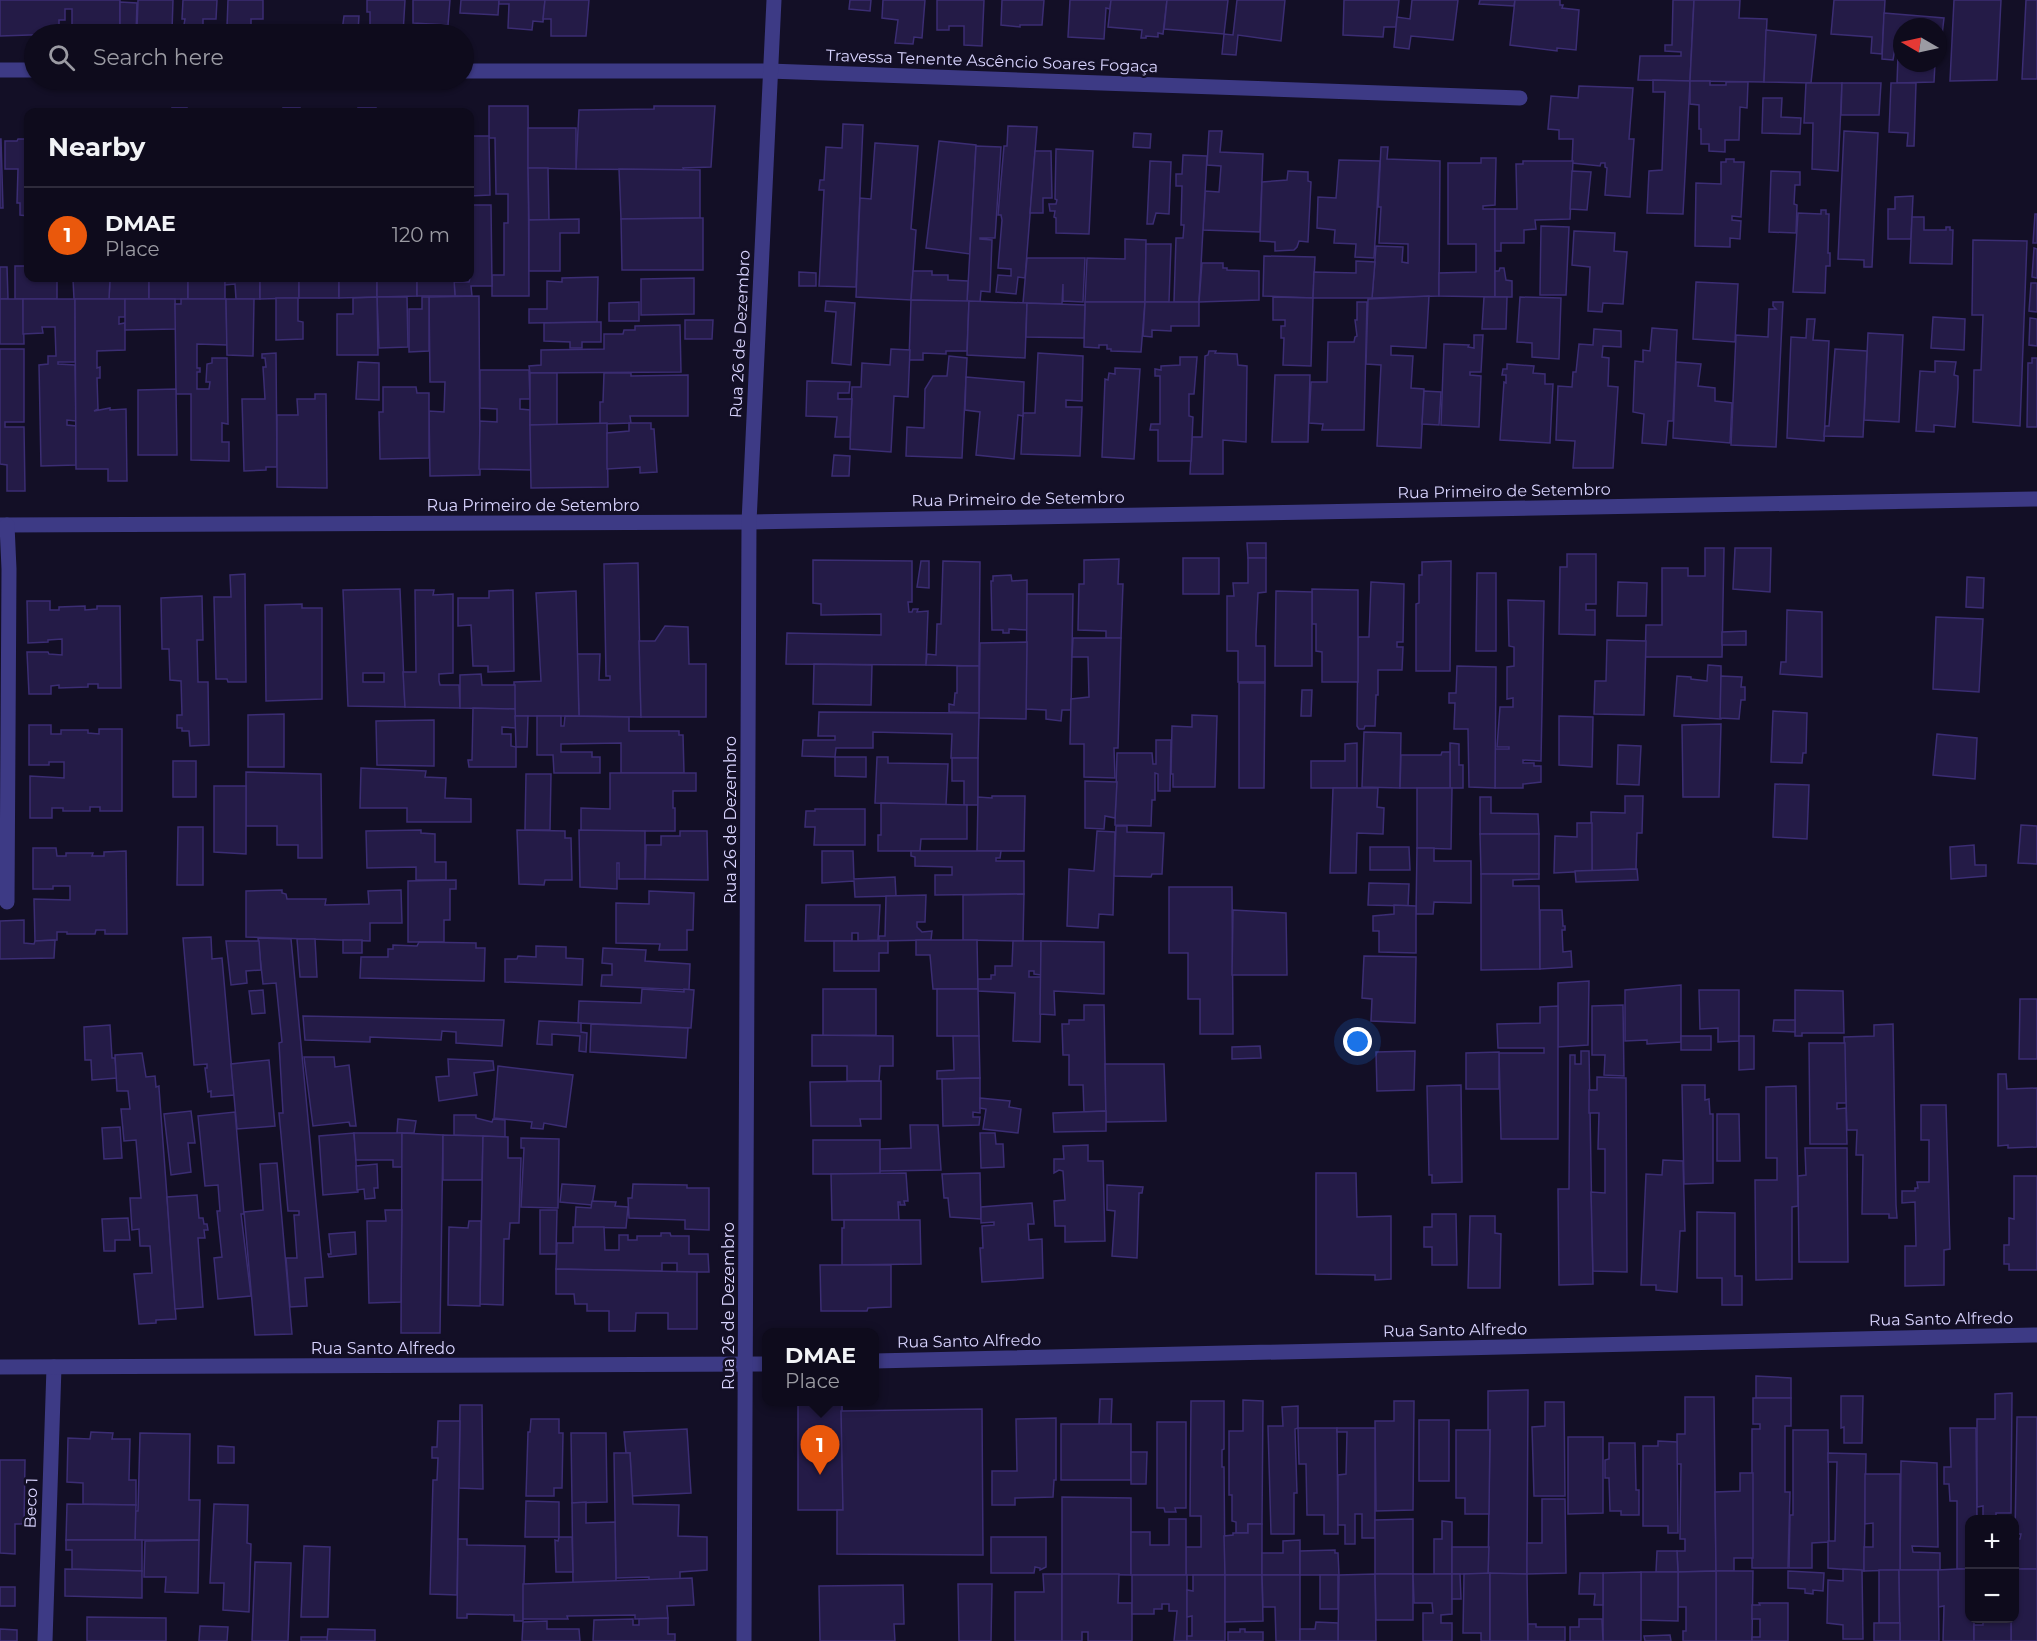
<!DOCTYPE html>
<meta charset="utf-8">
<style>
:root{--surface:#0e0b1c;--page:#1c1929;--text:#f1f3f6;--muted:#9b9ba3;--line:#2e2b3b;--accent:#ea580c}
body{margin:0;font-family:Montserrat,sans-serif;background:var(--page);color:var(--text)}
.controls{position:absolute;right:18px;bottom:18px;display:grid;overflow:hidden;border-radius:12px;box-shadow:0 2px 4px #0004}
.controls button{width:54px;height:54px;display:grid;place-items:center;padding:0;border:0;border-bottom:2px solid var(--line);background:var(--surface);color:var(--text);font:30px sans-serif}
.compass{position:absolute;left:1893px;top:18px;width:54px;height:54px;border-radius:50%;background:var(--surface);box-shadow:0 2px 4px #0004;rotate:279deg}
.you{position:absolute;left:1358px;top:1042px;width:21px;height:21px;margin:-15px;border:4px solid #fff;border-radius:50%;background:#1a73e8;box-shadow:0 0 0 9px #1a73e833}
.badge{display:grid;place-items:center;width:39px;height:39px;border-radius:50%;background:var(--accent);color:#fff;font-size:20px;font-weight:700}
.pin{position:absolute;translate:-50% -50px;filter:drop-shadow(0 2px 3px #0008)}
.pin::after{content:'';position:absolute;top:32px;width:21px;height:18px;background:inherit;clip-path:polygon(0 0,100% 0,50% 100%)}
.popup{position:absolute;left:762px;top:1328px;width:117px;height:78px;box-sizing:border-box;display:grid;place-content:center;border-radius:12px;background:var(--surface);filter:drop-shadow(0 2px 4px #0005);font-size:20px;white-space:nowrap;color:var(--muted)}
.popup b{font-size:22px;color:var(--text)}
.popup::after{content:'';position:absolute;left:50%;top:100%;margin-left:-12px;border:12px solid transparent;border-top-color:var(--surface)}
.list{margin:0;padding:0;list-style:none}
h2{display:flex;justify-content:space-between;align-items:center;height:78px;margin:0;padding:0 24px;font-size:26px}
h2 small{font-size:20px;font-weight:400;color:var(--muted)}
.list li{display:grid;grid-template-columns:39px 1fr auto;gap:18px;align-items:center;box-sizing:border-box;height:96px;padding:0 24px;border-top:2px solid var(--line)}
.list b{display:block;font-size:22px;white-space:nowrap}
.list p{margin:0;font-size:20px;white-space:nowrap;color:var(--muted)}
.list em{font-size:20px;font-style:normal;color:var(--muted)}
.icon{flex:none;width:33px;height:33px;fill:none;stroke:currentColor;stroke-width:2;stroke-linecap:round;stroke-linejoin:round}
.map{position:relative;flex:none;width:2037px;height:1641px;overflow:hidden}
.search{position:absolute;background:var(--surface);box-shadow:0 2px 4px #0004;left:24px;top:24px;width:450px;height:66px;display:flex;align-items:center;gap:15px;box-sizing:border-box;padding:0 21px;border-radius:33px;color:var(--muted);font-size:22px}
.panel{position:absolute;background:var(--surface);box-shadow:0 2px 4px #0004;left:24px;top:108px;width:450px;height:174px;border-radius:12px}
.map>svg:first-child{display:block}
.building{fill:#241b47;stroke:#3b2d73;stroke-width:1.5;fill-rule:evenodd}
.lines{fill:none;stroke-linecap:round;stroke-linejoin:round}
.service{stroke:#3d3a85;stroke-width:15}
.minor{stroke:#3d3a85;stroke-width:15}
.labels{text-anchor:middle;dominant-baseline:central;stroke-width:5;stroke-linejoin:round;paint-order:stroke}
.street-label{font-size:16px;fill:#d9d4ff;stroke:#130f26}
</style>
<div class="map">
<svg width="2037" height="1641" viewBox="0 0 2037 1641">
<rect width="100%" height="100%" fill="#130f26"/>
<!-- building -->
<g class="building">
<polygon points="0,0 120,0 120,34 72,34 72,9 65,9 65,20 59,20 59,34 0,36"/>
<polygon points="138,0 173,0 172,31 137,29"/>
<polygon points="183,0 217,0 216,19 203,19 203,25 184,25 185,19 182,19"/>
<polygon points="228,0 263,0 263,19 251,19 251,27 227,27"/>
<polygon points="367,0 405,0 403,34 370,34 370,12 367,12"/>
<polygon points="413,0 450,0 448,25 413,23"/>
<polygon points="461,0 499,0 498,15 460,13"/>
<polygon points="499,0 545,0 543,22 533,21 532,30 508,28 509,4 499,4"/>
<polygon points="545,0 589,0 586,36 551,36 551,19 543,19"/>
<polygon points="850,0 871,0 870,11 849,9"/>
<polygon points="883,0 925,0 922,38 914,37 913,44 895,43 898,20 882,18"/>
<polygon points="937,0 984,0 982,46 964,45 964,26 949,26 949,30 937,30"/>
<polygon points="1002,0 1044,0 1042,25 1020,25 1020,27 1001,25"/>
<polygon points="1070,0 1111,0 1110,9 1106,8 1104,39 1068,37"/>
<polygon points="1111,0 1167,0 1163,34 1158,33 1158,37 1146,36 1146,38 1141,38 1142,30 1108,27"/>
<polygon points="1167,0 1228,0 1224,34 1164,29"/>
<polygon points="1237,0 1285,0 1281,41 1238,35 1236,55 1222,54 1224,34 1233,35"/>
<polygon points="1344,0 1399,0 1396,27 1384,27 1383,37 1343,35"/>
<polygon points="1412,0 1458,0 1453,40 1411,36 1409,49 1394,47 1397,17 1410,19"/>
<polygon points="1480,0 1515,0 1514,6 1479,4"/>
<polygon points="1515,0 1560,0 1560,5 1563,5 1562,8 1579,10 1576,50 1557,48 1557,51 1510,45"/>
<polygon points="1673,0 1694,0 1690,81 1638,80 1640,56 1681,56 1681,52 1665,51 1665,45 1672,45"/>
<polygon points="1694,0 1740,0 1739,18 1767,19 1764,82 1690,81"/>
<polygon points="1834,0 1885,0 1882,54 1871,53 1872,37 1831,34"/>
<polygon points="1954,0 2001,0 1997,80 1950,81"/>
<polygon points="2026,0 2037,0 2037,79 2022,79"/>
<polygon points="120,2 137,3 136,34 120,34"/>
<polygon points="1884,13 1944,18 1941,44 1938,44 1938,27 1902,27 1902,42 1896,42 1893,60 1882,59"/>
<polygon points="344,16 359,16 358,32 342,31"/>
<polygon points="1766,30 1816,35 1811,83 1764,82"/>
<polygon points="1898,56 1902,56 1902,63 1935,63 1934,82 1897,83"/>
<polygon points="1653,80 1690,81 1683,214 1647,213 1649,171 1662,170 1665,92 1653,92"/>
<polygon points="1690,81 1710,81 1710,85 1726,85 1726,82 1748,82 1747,108 1740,107 1739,140 1725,140 1725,152 1709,151 1709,144 1701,144 1701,129 1699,129 1699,105 1690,104"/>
<polygon points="1806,83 1842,83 1838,171 1812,169 1813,123 1804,123"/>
<polygon points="1842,83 1881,83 1879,115 1841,115"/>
<polygon points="1891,83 1916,83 1914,146 1907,146 1908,133 1889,132"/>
<polygon points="1579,86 1633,88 1629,139 1634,139 1630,197 1605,195 1607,168 1605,167 1605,163 1601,163 1600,166 1572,163 1573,139 1559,139 1559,130 1548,129 1551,96 1578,98"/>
<polygon points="1763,98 1782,98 1781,117 1801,118 1800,134 1762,133"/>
<polygon points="489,106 528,106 529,296 492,296 492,275 504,275 504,223 508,223 508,194 496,194 495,138 489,138"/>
<polygon points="654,106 715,106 711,167 683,168 684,170 576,169 579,110 654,109"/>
<rect x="172" y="108" width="15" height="4"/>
<rect x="283" y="108" width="17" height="4"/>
<rect x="358" y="108" width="18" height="4"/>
<polygon points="843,124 863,125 856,287 819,286 824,190 819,190 820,180 824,180 826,147 842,148"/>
<polygon points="1008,126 1037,127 1025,278 1018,277 1016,294 996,292 998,275 1011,276 1011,269 998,268 1002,220 1001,215 998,215 1004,146 1007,146"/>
<polygon points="528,128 576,128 576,169 528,168"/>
<polygon points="1209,131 1222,131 1220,152 1263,154 1260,232 1203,230 1205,191 1219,192 1221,166 1207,165"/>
<polygon points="1844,131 1878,133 1872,267 1864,267 1864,260 1838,259"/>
<polygon points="1134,133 1151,134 1150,148 1133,147"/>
<polygon points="470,136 489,136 490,195 470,196"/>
<polygon points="0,139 1,139 3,208 0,208"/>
<polygon points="18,139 28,139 28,216 20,215 20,203 17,203 18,169 5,169 5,141 17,141"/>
<polygon points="939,141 976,145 970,254 926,248"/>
<polygon points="875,143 918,146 911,229 916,230 911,300 856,297 860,198 871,199"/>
<polygon points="976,146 1001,147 995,238 980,238 980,239 992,240 990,292 981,291 980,302 967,302"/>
<polygon points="1381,147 1388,147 1387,159 1440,161 1439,296 1372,298 1376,246 1403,247 1402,262 1408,263 1408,244 1379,243 1381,207 1378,207"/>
<polygon points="1056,149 1093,151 1089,234 1056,233 1056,218 1054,217 1055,211 1050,211 1049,204 1056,204 1057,200 1055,199"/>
<polygon points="1035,151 1051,151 1052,198 1043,198 1043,213 1030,213"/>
<polygon points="1183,155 1207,156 1199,302 1174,302 1176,238 1183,238 1184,225 1181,225 1182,186 1176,186 1176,174 1182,174"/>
<polygon points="1481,158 1496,158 1495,205 1483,206 1483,209 1495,209 1495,297 1439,296 1439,273 1476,272 1476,244 1448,244 1448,163 1481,163"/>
<polygon points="1726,159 1734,159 1734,162 1744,162 1741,217 1732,216 1732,220 1741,221 1740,239 1730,238 1730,247 1695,246 1696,183 1721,184 1721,162 1726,162"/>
<polygon points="1339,160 1380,161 1374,258 1355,257 1356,244 1334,243 1335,230 1317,228 1318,197 1336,198"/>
<polygon points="1150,161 1171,162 1169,214 1156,213 1153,224 1147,224"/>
<polygon points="1523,161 1573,161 1570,219 1535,220 1536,229 1524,230 1524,243 1501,243 1501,251 1495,251 1495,209 1517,209 1516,164 1523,164"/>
<polygon points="528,168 548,168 549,220 529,220"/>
<polygon points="619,169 700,170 700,218 621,219"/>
<polygon points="1288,171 1308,172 1308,181 1311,182 1308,242 1299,241 1297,247 1294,250 1275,251 1275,242 1260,241 1262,182 1287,180"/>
<polygon points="1572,171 1591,172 1587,210 1570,209"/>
<polygon points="1771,171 1800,172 1800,185 1795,185 1794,204 1797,205 1796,233 1769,232"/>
<polygon points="1913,196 1911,239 1888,239 1888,209 1895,209 1895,197"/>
<polygon points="470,205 491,205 492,286 471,286 472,296 455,296 454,282 469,282 470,278"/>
<polygon points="1821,210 1826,210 1826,214 1829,214 1828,253 1830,253 1830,266 1826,266 1825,293 1793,292 1798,213 1821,214"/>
<polygon points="2035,214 2037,214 2037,243 2033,243"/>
<polygon points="1912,217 1924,217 1924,230 1946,230 1946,227 1950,227 1950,230 1953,230 1952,264 1910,263"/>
<polygon points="700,218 703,218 703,270 622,270 621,219"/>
<polygon points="579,219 579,233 560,233 560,271 529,271 529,220"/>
<polygon points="1541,226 1569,227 1566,295 1540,295"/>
<polygon points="1574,231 1615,233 1614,251 1627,252 1623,304 1603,303 1602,312 1588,311 1590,267 1572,265"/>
<polygon points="1125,239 1146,240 1145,302 1085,302 1087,258 1125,259"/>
<polygon points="1973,240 2027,241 2020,426 1973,422 1974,370 1981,370 1983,315 1972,315"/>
<polygon points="1146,244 1171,244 1169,302 1145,302"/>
<polygon points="2034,248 2037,249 2037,278 2032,277"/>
<polygon points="1264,256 1315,257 1313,298 1263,296"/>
<polygon points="1027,258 1085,258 1083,302 1063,301 1063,284 1062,304 1023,303"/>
<polygon points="1356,261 1375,262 1372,298 1313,298 1314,272 1356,273"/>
<polygon points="1202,263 1223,263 1223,268 1227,268 1227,270 1259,271 1259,300 1199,302"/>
<polygon points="15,266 28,266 28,278 57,278 57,299 15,299"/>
<polygon points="0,267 7,267 8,299 0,299"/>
<polygon points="1500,268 1504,268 1506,280 1512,281 1512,297 1495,297 1495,271 1499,271"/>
<polygon points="913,271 932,271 932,275 948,275 948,280 968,281 967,302 911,300"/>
<polygon points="799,272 816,273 816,286 799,286"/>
<polygon points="598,277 597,322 529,323 529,309 547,309 547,281 562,282 562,278"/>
<polygon points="110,278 149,278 149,299 109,299"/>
<rect x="149" y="278" width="39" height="21"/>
<rect x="188" y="278" width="37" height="21"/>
<polygon points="225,278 260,278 260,299 236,299 235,284 225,285"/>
<polygon points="260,278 299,278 299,298 260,299"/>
<rect x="299" y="278" width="40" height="20"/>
<polygon points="339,278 377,278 377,297 339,298"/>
<polygon points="377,278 417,278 417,296 377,297"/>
<polygon points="417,278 454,278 455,296 417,296"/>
<polygon points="694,278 694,314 641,315 641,279"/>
<polygon points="73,279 110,279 109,299 74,299"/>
<polygon points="1696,282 1738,284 1735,342 1693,339"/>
<polygon points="2031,283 2037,283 2037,312 2029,311"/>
<polygon points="479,296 480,475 430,476 429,411 444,412 445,382 430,382 429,297"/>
<polygon points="1429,296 1426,348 1391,346 1391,355 1413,356 1411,388 1424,389 1421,448 1377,446 1381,365 1366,364 1368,299"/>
<polygon points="377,297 407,297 408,347 379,348"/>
<polygon points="377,297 378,355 337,355 337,314 353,314 353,298"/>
<polygon points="422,297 429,297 429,351 409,352 409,309 422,309"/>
<polygon points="1273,297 1313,298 1311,366 1283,365 1284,338 1281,338 1281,326 1285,326 1285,320 1273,320"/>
<polygon points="1484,297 1507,297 1506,329 1482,329"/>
<polygon points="1520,297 1561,298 1559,359 1532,357 1532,343 1517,342"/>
<polygon points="276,298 298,298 298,321 303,322 303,339 276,340"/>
<polygon points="0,299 23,299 24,344 0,344"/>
<polygon points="23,299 75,299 75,362 58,362 58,364 75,365 76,421 67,420 67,425 76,426 76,465 41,466 39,365 48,364 48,356 56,356 55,327 42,327 43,333 23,334"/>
<polygon points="75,299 125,299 125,317 119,317 119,324 125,323 125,350 97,351 97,368 100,367 100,378 97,378 98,409 94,411 110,408 110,410 126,409 127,481 108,481 108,469 76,469"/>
<polygon points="125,299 175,299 176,329 125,330"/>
<polygon points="181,299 226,299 227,345 197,344 197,368 200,368 200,372 197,372 197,389 209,389 210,382 206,382 207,364 212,363 212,358 227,358 228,424 222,423 222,442 229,442 229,461 191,460 191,394 176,394 175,304 181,304"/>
<polygon points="226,299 254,299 253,356 227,355"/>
<polygon points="911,300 969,301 967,351 946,351 946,354 923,353 923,360 909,360"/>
<polygon points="826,301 855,303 851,365 832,363 836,312 825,311"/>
<polygon points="969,301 1027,303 1025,358 967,355"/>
<polygon points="639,302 639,321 609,321 609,303"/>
<polygon points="1085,302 1145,302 1141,352 1111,351 1111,349 1107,349 1107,345 1099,345 1099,348 1084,347"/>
<polygon points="1145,302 1199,302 1199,326 1171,326 1171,331 1152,330 1152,337 1143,336"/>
<polygon points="1357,302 1367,302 1364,430 1322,430 1323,424 1309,423 1311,382 1327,382 1328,342 1354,342 1355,337 1357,336 1355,320 1357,320"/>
<polygon points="1773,302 1783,302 1776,447 1731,445 1736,335 1768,337 1769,309 1776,309 1773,306"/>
<polygon points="1027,303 1085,305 1084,338 1026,337"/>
<polygon points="1933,317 1965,319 1964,350 1931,348"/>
<polygon points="2030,318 2037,319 2037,346 2029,345"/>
<polygon points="1807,319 1815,319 1813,340 1829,341 1824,441 1787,438 1791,337 1806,338"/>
<polygon points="685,320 713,320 712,339 685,339"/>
<polygon points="597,322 601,322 601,342 582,342 582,348 570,348 570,342 544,341 544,323"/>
<polygon points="680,325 681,372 530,373 529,366 541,365 541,350 604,349 604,334 623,334 624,330 635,330 635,326"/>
<polygon points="1652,328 1677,330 1673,421 1668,421 1666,445 1642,443 1644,414 1633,412 1635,361 1643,362 1643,350 1650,351"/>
<polygon points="1594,329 1621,331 1621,347 1603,346 1602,357 1609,358 1608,386 1618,387 1613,468 1573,468 1575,441 1556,440 1558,386 1572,387 1573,372 1576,372 1579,344 1593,345"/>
<polygon points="1868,333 1903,335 1899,422 1864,420"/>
<polygon points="1474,335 1483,335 1481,372 1470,372 1470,375 1481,376 1479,427 1441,425 1444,344 1469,345 1468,347 1474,348"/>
<polygon points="0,349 24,349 24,422 5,422 5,427 24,427 25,491 7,491 7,465 0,464"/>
<polygon points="891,349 910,350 908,397 894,396 891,452 850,449 852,387 861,387 862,363 890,365"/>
<polygon points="1835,349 1867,351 1863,437 1824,436 1825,426 1829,426"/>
<polygon points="1209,351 1216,351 1215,353 1237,354 1238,365 1247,366 1246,442 1223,440 1223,474 1190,474 1192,437 1202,437 1205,356 1208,355"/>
<polygon points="276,353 277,467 266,467 266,470 244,471 242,399 265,399 263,367 266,367 265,358 262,358 262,354"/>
<polygon points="1038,353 1083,356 1082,401 1066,400 1066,407 1082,407 1080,456 1021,454 1023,413 1035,413"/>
<polygon points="949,356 967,358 962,458 906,456 907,427 924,428 925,389 933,376 947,376"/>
<polygon points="1180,357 1197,357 1194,394 1189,394 1189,416 1193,417 1191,461 1158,461 1158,430 1150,430 1151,424 1160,424 1160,376 1155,376 1155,369 1161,370 1161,366 1180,365"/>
<polygon points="2032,358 2037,358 2037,427 2027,427 2028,363 2032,363"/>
<polygon points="1935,361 1956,362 1954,375 1958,376 1958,388 1955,427 1934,425 1934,432 1916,431 1920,371 1935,372"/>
<polygon points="358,362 379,363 379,400 356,399"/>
<polygon points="1676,362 1701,364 1698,386 1715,388 1715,401 1732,403 1730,443 1673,438"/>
<polygon points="1507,364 1534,366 1533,373 1545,374 1545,384 1553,384 1550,443 1500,440 1504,382 1506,383 1506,375 1502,375 1503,369 1507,369"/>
<polygon points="1115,368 1140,369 1134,459 1102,457 1105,379 1108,380 1109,373 1115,374"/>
<polygon points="480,370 529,370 530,399 520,399 520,409 530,410 531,470 479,469 480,421 497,422 497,409 480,408"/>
<rect x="530" y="373" width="27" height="52"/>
<polygon points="604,373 631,373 631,376 688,375 688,416 630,416 631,423 600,424 600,402 603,402"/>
<polygon points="1275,375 1310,375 1308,442 1272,442"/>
<polygon points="966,377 1024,382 1023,416 1018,415 1014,459 976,455 980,412 965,410"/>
<polygon points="807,381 850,382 849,393 838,393 838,399 852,399 850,437 835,437 837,417 806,416"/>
<polygon points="383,387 416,387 417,393 429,393 429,458 380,459 379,412 383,412"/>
<polygon points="176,389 177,455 138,455 138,390"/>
<polygon points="1424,391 1441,392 1439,425 1422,424"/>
<polygon points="315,394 326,394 327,488 277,487 277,415 298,415 297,399 315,399"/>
<polygon points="607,423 608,487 531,488 530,425"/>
<polygon points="629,423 651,423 651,429 654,429 657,472 640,473 640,467 607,469 607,433 629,431"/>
<polygon points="834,455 850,456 849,476 832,476"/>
<polygon points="1247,543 1266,543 1266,558 1248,558"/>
<polygon points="1705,548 1724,548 1722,657 1645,657 1646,625 1662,625 1662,568 1688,568 1688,576 1705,576"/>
<polygon points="1735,548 1771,548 1770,592 1733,589"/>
<polygon points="1567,554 1596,554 1596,604 1586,604 1586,610 1595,610 1595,635 1559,634 1560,567 1567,567"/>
<rect x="1183" y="558" width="36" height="36"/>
<polygon points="1248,558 1266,558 1266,592 1258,593 1256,635 1256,646 1265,646 1265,682 1238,682 1238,651 1227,651 1227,596 1234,596 1233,583 1248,583"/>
<polygon points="1119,559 1118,584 1123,584 1121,638 1106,638 1106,631 1078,630 1079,584 1084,584 1084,560"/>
<polygon points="813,560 912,561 912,602 908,602 909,612 912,612 913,609 918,609 917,612 928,611 926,665 786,664 787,633 881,635 881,614 821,615 821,604 813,603"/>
<polygon points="921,561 929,561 929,588 917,587"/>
<polygon points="943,561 980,562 979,666 926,665 927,654 936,655 937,624 941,624"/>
<polygon points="1451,561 1450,671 1416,671 1416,604 1419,603 1419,575 1422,575 1422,562"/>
<polygon points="638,563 641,717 579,716 577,654 600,654 599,680 610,680 610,676 606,676 604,564"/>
<polygon points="1477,573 1496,573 1496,651 1476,651"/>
<polygon points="245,574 246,682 228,682 227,679 216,679 214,597 231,597 230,575"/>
<polygon points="1011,575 1012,581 1027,580 1027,630 1009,629 1009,633 1003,633 1003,630 992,630 991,581 993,581 993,576"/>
<polygon points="1967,577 1984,578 1983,608 1966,607"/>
<polygon points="1371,582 1404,584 1403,642 1397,642 1397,647 1403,647 1402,670 1378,670 1378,695 1376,695 1375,726 1365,726 1364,729 1359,729 1357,726 1358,637 1369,637"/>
<polygon points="1618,582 1647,583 1646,616 1617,616"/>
<path d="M400,589L405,707L348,706L343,590ZM363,673H384V682H363Z"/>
<polygon points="1312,589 1358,590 1358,682 1322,682 1322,652 1316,651 1316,624 1312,624"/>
<polygon points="415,590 434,590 433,595 453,594 453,673 439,674 439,681 440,685 459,685 460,708 405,707 403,672 416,672"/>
<polygon points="513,590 514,671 488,672 488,666 473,666 471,625 458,626 458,598 489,598 489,591"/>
<polygon points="576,591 579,716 515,716 514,682 541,681 536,593"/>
<polygon points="1276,591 1312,592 1312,666 1275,666"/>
<polygon points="1027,594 1073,594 1071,710 1062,710 1061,721 1046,719 1046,710 1026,709"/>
<polygon points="202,596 203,640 197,640 198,682 208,682 209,745 190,746 189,731 182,731 182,728 177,728 177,715 182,715 181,681 170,680 169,649 162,649 161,598"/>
<polygon points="1508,600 1544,601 1541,761 1523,760 1523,763 1534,763 1534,766 1541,766 1541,782 1523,784 1523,788 1495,788 1495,749 1509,749 1509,747 1497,747 1500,707 1513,707 1513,698 1507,699 1507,667 1514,666 1514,647 1509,646"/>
<polygon points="27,601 50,601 50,610 59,610 59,607 85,606 85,610 97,609 97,606 120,606 121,688 98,688 98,684 88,684 88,687 59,688 59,685 51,686 51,694 29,694 27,652 48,652 49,654 62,655 62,639 48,640 48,642 28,643"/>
<polygon points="302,604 302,608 322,608 322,699 266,701 265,605"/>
<polygon points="1787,610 1822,612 1822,677 1780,674 1781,662 1786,662"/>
<polygon points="1936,617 1983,619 1979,692 1933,689"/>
<polygon points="665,626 688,627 689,664 706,664 706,717 641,717 639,641 655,641"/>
<polygon points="1746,631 1746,645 1722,645 1722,632"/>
<polygon points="1073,638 1121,638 1118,748 1114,748 1115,778 1084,777 1084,744 1070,744 1071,699 1089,697 1088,657 1072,657"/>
<polygon points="1607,640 1646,641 1644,715 1594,714 1595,681 1606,681"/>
<polygon points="1027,642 1026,719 979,718 980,643"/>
<polygon points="814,664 872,665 871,705 813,704"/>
<polygon points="1708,665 1721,666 1721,719 1674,716 1677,676 1691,677 1691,679 1707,681"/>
<polygon points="957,666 979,666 979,713 949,712 949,704 954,705 955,693 957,693"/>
<polygon points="1457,666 1496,667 1495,788 1469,787 1468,729 1454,729 1455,703 1449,703 1449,693 1456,693"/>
<polygon points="481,674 482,685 515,685 515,709 460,708 460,675"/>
<polygon points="1721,676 1742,677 1741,687 1745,687 1745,700 1741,700 1739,719 1720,718"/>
<polygon points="1239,683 1265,683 1264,788 1239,788"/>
<polygon points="1302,690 1312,690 1311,716 1301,716"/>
<polygon points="473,708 515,709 516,728 502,727 502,734 511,734 511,746 516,747 516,767 469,767 468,760 472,760"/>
<polygon points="1773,711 1807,713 1806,753 1803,753 1802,763 1771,762"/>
<polygon points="819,712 979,713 978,758 951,758 952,734 873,732 873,748 836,748 835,757 802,756 803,740 835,740 835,736 818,736"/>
<polygon points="284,714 284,767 248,767 248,715"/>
<polygon points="1192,715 1217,716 1215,787 1173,787 1173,774 1171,774 1172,726 1192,727"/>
<polygon points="515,716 528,716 527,747 516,747"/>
<polygon points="537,716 561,716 561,726 564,726 565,716 629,717 629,731 679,731 679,735 683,735 684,773 621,773 621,743 561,744 561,752 592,752 592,757 600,757 600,773 554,773 553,755 537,755"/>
<polygon points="1559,716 1593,717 1592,767 1559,765"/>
<polygon points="434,720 434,766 377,765 376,721"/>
<polygon points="1721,724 1719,797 1683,797 1682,725"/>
<polygon points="29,725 51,725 51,734 61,734 61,730 88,730 88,733 99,734 99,729 122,729 122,811 100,811 100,807 90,807 90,811 63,811 63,808 52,808 52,818 30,818 30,776 64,778 64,762 49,762 49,765 29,765"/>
<polygon points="1364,732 1401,733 1400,788 1362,787"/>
<polygon points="1937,734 1977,738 1975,779 1933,775"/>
<polygon points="1156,740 1171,740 1170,791 1158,791 1158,774 1155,773 1155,800 1152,800 1151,826 1115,825 1117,753 1152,753 1153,764 1156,764"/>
<polygon points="1357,743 1357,788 1311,788 1311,761 1345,761 1345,744"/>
<polygon points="1450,743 1459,744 1459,765 1463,765 1463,788 1450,788"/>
<polygon points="1618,745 1641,746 1639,785 1617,784"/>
<polygon points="1442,752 1450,752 1450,788 1400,788 1401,755 1441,755"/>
<polygon points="835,757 866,757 866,777 835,776"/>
<polygon points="877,757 888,757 888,763 948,764 946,805 875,803"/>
<polygon points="952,758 978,758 978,805 964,805 964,781 952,781"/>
<rect x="173" y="761" width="23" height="36"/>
<polygon points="361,768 426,771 425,777 446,778 445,798 471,799 471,822 407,822 407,808 360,808"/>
<polygon points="246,772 321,774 322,858 298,858 298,845 277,845 277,826 246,826"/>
<polygon points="610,773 696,773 696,791 673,791 673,808 675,808 675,831 581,831 581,808 610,809"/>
<polygon points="526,774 551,774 550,830 525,830"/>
<polygon points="1085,781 1117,782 1115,818 1105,816 1104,829 1085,828"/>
<polygon points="1775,784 1809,785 1807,839 1773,837"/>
<polygon points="214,786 246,786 246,854 214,852"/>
<polygon points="1333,788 1378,788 1377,807 1384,808 1383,834 1357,833 1356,873 1330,873"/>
<polygon points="1417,788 1452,788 1451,849 1417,848"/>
<polygon points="992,796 1025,796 1024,851 977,851 978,797 992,798"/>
<polygon points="1625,796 1643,796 1642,833 1637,833 1636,869 1592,871 1591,812 1625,813"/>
<polygon points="1480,797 1491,797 1491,813 1538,814 1539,834 1480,834"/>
<polygon points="881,803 967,805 967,839 921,839 920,851 878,851 878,835 881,835"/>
<polygon points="815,809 865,809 865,845 814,845 815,827 805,827 806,811 815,811"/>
<polygon points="1577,823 1592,823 1592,871 1554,873 1555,836 1577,837"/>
<polygon points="2021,825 2037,826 2037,864 2018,863"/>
<polygon points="1116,826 1127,826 1127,832 1164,833 1162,874 1152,874 1151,877 1114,876"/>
<polygon points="178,827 203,827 203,885 177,885"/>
<polygon points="421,830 421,833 435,834 435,862 446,862 446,880 416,880 416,867 367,868 366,831"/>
<polygon points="517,830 565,831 565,838 571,838 572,880 545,880 544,885 519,884"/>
<polygon points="579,830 645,831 645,879 619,879 619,863 617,863 617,889 580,887"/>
<polygon points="680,831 707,831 708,880 645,879 646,845 661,845 661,836 680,836"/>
<polygon points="1097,831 1115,832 1113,915 1099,914 1098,928 1067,926 1069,869 1094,871"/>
<polygon points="1480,834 1539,834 1539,874 1481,874"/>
<polygon points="1974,845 1975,865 1986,865 1986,876 1951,879 1950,847"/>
<polygon points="1370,847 1409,847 1410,870 1370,870"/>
<polygon points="33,848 56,848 57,856 66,856 66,853 93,853 92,856 104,856 104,852 126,851 127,934 105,934 105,930 96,930 95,934 67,934 67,932 57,932 57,940 35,941 34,899 70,900 70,886 53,886 53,889 33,889"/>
<polygon points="1417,848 1434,848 1434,861 1471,861 1471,903 1434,902 1433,914 1416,914"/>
<polygon points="822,851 853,851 854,879 895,877 896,896 855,897 854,881 822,883"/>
<polygon points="911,851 1001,851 1000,858 996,858 996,861 1024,861 1024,894 935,895 935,875 952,875 952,867 915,866 915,857 911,856"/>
<polygon points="1637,869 1638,880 1576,882 1575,871"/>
<polygon points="1481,874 1539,874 1539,879 1513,880 1513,886 1539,886 1540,969 1481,970"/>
<polygon points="456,880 456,889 450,889 450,920 444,920 444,942 408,942 408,881"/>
<polygon points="1369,883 1409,884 1408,906 1368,905"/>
<polygon points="1169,887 1232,887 1233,1034 1200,1034 1200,999 1188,999 1188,953 1169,953"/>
<polygon points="282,890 282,893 286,894 287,899 326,899 325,905 369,904 368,891 401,890 402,923 370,923 370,941 246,937 246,891"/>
<polygon points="649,891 694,893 693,930 687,930 687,950 659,950 660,944 616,943 616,903 649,904"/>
<polygon points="1024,894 1023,941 963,940 963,895"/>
<polygon points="926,895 925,922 917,922 917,927 922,932 932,931 931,940 879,941 879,936 885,936 886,896"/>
<polygon points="806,905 880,905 878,940 858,941 858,933 852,933 852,941 805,941"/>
<polygon points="1394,905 1416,906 1416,953 1379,952 1379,931 1373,931 1373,916 1394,914"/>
<polygon points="1233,910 1286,913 1287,975 1232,975"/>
<polygon points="1540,910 1562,910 1563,926 1565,926 1565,930 1562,930 1563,952 1571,951 1572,967 1540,969"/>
<polygon points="24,920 24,943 34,944 35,941 55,940 54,958 0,959 0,921"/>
<polygon points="211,937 212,959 222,958 234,1095 211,1097 211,1091 208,1092 205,1068 207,1068 207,1064 194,1065 183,938"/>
<polygon points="258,938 291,939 323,1277 305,1278 307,1306 290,1307 286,1258 297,1258 294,1215 299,1215 299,1211 288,1211 279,1113 283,1113 279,1043 282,1042 276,983 263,984"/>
<polygon points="297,939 315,939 317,977 300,977"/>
<rect x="343" y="940" width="19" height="13"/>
<polygon points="916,940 977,940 978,989 933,989 930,955 916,955"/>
<polygon points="226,941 259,941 261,970 246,971 247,983 231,985"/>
<polygon points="834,941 888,941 888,953 879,953 879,971 834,971"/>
<polygon points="1013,941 1041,941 1041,975 1034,974 1034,971 1029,971 1029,977 1041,977 1040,1042 1013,1041 1015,993 978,991 978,979 991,979 991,975 995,975 995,966 1012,966"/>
<polygon points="1041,941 1104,942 1104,994 1054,991 1055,1015 1040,1014"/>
<polygon points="419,942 476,943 476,948 485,948 484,981 360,978 361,957 388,957 388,949 393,949 393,945 417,946"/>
<polygon points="536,946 566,947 566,958 583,959 582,985 505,982 505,959 517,959 518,956 536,957"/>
<polygon points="603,948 646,950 645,961 690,964 689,990 601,986 602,975 612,975 612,964 602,963"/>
<polygon points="1364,956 1416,957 1415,1023 1371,1021 1372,999 1362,998"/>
<polygon points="1589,981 1588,1045 1558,1047 1558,983"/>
<polygon points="1681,985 1681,1042 1647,1044 1647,1040 1625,1041 1625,990"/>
<polygon points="642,989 684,992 684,989 694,990 691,1028 578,1023 579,1001 641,1003"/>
<polygon points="823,989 876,989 876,1035 823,1036"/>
<polygon points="937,989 978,989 979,1036 937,1036"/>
<polygon points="263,990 265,1013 252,1014 249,991"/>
<polygon points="1699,990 1739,990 1739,1041 1718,1042 1718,1028 1700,1029"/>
<polygon points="1795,990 1843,991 1844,1033 1802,1033 1802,1036 1795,1036"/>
<polygon points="2020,999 2037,999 2037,1059 2019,1059"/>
<polygon points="1084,1005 1104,1005 1106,1111 1084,1112 1083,1085 1069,1085 1069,1055 1063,1055 1062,1024 1069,1024 1069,1020 1084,1020"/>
<polygon points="1623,1005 1624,1076 1604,1075 1605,1055 1592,1055 1592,1006"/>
<polygon points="1558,1006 1558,1139 1501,1139 1499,1053 1544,1053 1544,1048 1498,1048 1497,1024 1540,1023 1540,1007"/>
<polygon points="303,1016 504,1020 502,1046 456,1043 456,1032 442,1031 441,1040 370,1037 370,1042 305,1040"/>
<polygon points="1774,1020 1795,1020 1795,1032 1773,1031"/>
<polygon points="539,1021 581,1023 581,1032 587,1033 586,1052 579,1051 580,1036 552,1034 552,1045 537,1044"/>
<polygon points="591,1024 688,1028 686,1058 590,1052"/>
<polygon points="1893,1024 1896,1205 1897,1218 1889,1218 1889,1214 1862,1214 1863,1155 1856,1155 1857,1130 1847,1130 1844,1037 1874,1036 1874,1025"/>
<polygon points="110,1025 112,1058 115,1058 117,1078 92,1080 91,1060 85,1060 84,1027"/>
<polygon points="812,1035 893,1036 893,1066 880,1066 879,1081 847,1081 847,1066 812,1066"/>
<polygon points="953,1036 979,1036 980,1078 937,1079 937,1071 954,1070"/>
<rect x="1681" y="1036" width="30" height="14"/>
<polygon points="1739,1036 1754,1036 1754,1069 1739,1070"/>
<polygon points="1809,1043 1845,1043 1846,1103 1837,1103 1837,1109 1846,1108 1847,1144 1810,1144"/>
<polygon points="1260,1046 1261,1058 1232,1059 1232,1047"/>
<polygon points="1415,1051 1414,1090 1377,1091 1376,1052"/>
<polygon points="1581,1051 1589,1051 1593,1284 1559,1285 1558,1189 1569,1189 1570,1055 1575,1055 1575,1064 1581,1064"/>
<polygon points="1499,1052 1499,1089 1466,1089 1466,1053"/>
<polygon points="142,1053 146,1077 155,1076 156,1087 159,1086 159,1088 176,1319 156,1320 156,1323 139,1324 134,1274 152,1273 150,1246 140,1246 139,1229 132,1230 130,1198 141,1198 136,1140 124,1141 121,1109 130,1109 128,1091 117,1091 115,1055"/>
<polygon points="304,1057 334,1057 335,1067 349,1065 356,1126 350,1126 349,1122 313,1126"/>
<polygon points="448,1059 493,1061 494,1070 474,1073 477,1095 439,1101 436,1077 449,1076"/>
<polygon points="269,1060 275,1126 237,1129 231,1064"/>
<polygon points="1105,1064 1164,1064 1166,1121 1106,1122"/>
<polygon points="498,1066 573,1075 566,1127 544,1123 543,1129 531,1128 532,1122 494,1118"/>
<polygon points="1998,1074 2006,1074 2007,1089 2037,1088 2037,1147 2008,1148 2008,1145 1998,1146"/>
<polygon points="1597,1077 1626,1078 1627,1272 1593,1271 1591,1192 1605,1193 1605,1149 1598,1149 1599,1113 1589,1113 1589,1090 1597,1090"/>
<polygon points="980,1078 980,1113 973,1112 973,1117 980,1117 979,1125 943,1126 942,1079"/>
<polygon points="881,1081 881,1119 860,1119 861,1126 811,1126 810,1082"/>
<polygon points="1461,1085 1462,1182 1432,1183 1432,1175 1429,1175 1427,1086"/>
<polygon points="1682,1085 1705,1085 1705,1100 1709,1099 1710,1114 1713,1114 1713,1183 1684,1184"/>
<polygon points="1796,1086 1798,1206 1792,1207 1792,1279 1756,1280 1755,1180 1777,1180 1777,1158 1766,1158 1766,1087"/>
<polygon points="980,1098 1010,1101 1009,1107 1021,1109 1018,1133 983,1129 986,1109 980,1108"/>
<polygon points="1921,1105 1946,1105 1950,1249 1944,1250 1944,1285 1905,1286 1905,1246 1916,1246 1915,1202 1902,1203 1902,1191 1915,1191 1915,1188 1918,1188 1917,1182 1929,1182 1929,1140 1921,1140"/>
<polygon points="191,1111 195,1143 188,1143 191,1172 171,1175 164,1114"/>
<polygon points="1106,1111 1106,1131 1054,1132 1053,1113"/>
<polygon points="235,1112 244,1214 241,1214 251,1296 218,1299 214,1258 222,1257 217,1211 220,1211 218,1185 205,1186 198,1116"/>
<polygon points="1717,1114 1739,1114 1740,1161 1717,1161"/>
<polygon points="454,1115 476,1115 476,1118 492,1122 493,1119 505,1120 505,1137 454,1135"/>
<polygon points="398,1119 416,1121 414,1133 397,1133"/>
<polygon points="910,1125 938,1125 941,1170 880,1171 879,1149 911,1148"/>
<polygon points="120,1127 122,1158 104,1159 102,1128"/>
<polygon points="354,1133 358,1192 323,1195 319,1136"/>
<polygon points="354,1133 402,1133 402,1167 393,1167 393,1160 356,1160"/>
<polygon points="402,1133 443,1135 440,1333 401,1333"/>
<polygon points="980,1133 995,1133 996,1144 1003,1144 1004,1167 981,1168"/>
<polygon points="443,1135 483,1136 482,1180 443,1180"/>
<polygon points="483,1136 508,1137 508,1158 521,1158 519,1223 510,1223 509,1239 504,1239 503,1305 480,1304"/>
<polygon points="521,1138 559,1139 558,1208 521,1207 524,1148 521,1148"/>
<rect x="813" y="1140" width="67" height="34"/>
<polygon points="1088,1145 1088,1161 1103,1161 1105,1241 1065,1242 1065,1226 1055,1226 1054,1201 1065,1200 1063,1171 1059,1170 1054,1173 1054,1159 1064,1159 1063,1146"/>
<polygon points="1805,1148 1847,1148 1848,1262 1799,1262 1798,1176 1806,1175"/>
<polygon points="1663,1160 1683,1161 1685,1231 1680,1231 1677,1292 1656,1290 1656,1285 1641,1285 1646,1174 1662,1175"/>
<polygon points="277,1163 292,1334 255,1335 244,1212 263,1210 260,1164"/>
<polygon points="377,1164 378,1188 374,1188 375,1198 365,1199 364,1189 357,1190 356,1166"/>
<polygon points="906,1173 908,1201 904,1201 905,1205 900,1205 900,1202 898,1202 899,1220 832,1220 831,1174"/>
<polygon points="980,1173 981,1219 950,1217 948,1198 944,1198 942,1174"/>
<polygon points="1316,1173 1356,1173 1357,1217 1391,1216 1391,1279 1375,1280 1375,1275 1316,1274"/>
<polygon points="2014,1176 2037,1176 2037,1270 2009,1270 2009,1264 2004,1264 2004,1245 2009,1245 2009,1218 2014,1219"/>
<polygon points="562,1184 595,1186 592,1205 560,1202"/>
<polygon points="633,1184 687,1185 687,1188 709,1188 709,1230 685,1229 685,1220 629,1218 628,1198 632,1198"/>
<polygon points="1107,1185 1143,1187 1142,1193 1139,1193 1137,1258 1112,1256 1115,1211 1107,1210"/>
<polygon points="197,1195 199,1218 203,1218 204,1224 207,1224 208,1230 204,1230 205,1238 198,1238 203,1307 175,1309 167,1197"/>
<polygon points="592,1201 616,1202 615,1206 628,1207 626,1228 575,1227 576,1207 591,1208"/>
<polygon points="1032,1203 1034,1224 1028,1224 1029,1240 1042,1239 1043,1278 982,1282 980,1248 983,1248 982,1226 994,1225 994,1222 981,1223 981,1207"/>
<polygon points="385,1210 402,1210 401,1302 369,1303 367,1221 386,1221"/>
<polygon points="540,1210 557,1210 556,1254 540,1254"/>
<polygon points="1697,1212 1735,1213 1735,1276 1742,1276 1742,1305 1722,1305 1722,1278 1697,1278"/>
<polygon points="1432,1214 1456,1214 1457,1265 1432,1265 1432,1247 1424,1247 1424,1227 1432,1227"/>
<polygon points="1470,1216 1495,1216 1495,1233 1501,1234 1500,1288 1468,1288"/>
<polygon points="128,1218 130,1240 115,1240 115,1251 104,1251 102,1219"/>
<polygon points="844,1220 920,1220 921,1264 842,1265 842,1228 844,1228"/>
<polygon points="469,1221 481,1221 480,1306 448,1305 449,1227 468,1228"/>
<polygon points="573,1227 604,1227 605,1250 619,1250 619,1235 628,1235 628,1240 637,1240 637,1236 661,1236 661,1233 670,1233 671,1236 689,1236 689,1254 708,1254 709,1272 677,1272 677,1263 662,1263 662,1271 556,1269 557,1243 573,1243"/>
<polygon points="355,1232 356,1254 329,1257 328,1254 331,1254 329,1234"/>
<polygon points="820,1265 891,1265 891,1307 868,1308 867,1311 821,1311"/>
<polygon points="556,1269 697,1272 697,1329 668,1329 668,1313 636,1313 635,1331 609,1331 609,1311 587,1311 587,1304 575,1304 574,1294 556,1294"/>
<polygon points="1756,1376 1791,1378 1791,1398 1756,1398"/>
<polygon points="1528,1390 1527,1574 1488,1574 1490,1430 1488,1430 1488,1391"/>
<polygon points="2012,1393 2011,1513 1996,1513 1996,1520 1983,1520 1983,1506 1977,1507 1977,1419 1995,1419 1995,1394"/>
<polygon points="1841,1396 1863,1396 1862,1443 1844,1443 1844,1427 1841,1428"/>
<polygon points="1685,1397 1714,1397 1716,1571 1678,1572 1677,1551 1685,1551 1685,1539 1680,1539 1681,1464 1677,1464 1677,1434 1685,1434"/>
<polygon points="1753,1398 1791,1398 1791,1426 1785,1426 1785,1492 1790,1492 1788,1568 1752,1568 1752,1429 1760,1429 1760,1424 1753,1424"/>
<polygon points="1100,1399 1112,1399 1111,1424 1099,1424"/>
<polygon points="1243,1400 1263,1401 1262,1524 1248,1524 1248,1533 1236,1533 1236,1522 1232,1521 1232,1495 1229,1495 1229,1431 1243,1431"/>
<polygon points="1191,1401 1224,1401 1224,1449 1222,1450 1222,1467 1224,1467 1225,1575 1186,1575 1186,1547 1201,1547 1201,1516 1190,1516"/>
<polygon points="1394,1401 1414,1401 1413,1510 1376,1511 1375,1421 1394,1421"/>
<polygon points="1545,1402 1564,1402 1565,1496 1534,1496 1532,1427 1545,1426"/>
<polygon points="798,1404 842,1404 843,1510 798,1510"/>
<polygon points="460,1405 482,1405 483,1489 459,1488"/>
<polygon points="1298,1406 1298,1428 1295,1429 1297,1493 1294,1493 1294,1534 1271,1534 1268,1426 1283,1426 1282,1407"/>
<polygon points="982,1409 983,1555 837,1554 837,1510 843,1510 841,1411"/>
<polygon points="2017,1417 2037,1417 2037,1569 2014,1569 2014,1539 2020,1539 2021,1534 2015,1534"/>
<polygon points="1056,1418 1056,1480 1054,1480 1053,1497 1015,1498 1015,1505 992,1505 992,1471 1017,1471 1016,1419"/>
<polygon points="531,1419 559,1419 559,1433 563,1433 562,1488 554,1488 554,1496 526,1496 528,1432 530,1432"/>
<rect x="1419" y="1420" width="30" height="61"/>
<polygon points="438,1421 460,1421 457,1595 430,1594 433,1480 437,1480 438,1458 432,1458 432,1447 437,1447"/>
<polygon points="1157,1422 1186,1422 1186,1508 1175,1508 1176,1512 1165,1512 1164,1508 1157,1508"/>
<rect x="1061" y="1424" width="70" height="56"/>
<polygon points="1298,1428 1337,1428 1338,1534 1324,1534 1324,1515 1307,1515 1306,1464 1299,1464"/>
<polygon points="1337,1428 1375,1428 1375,1538 1362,1538 1362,1514 1355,1514 1355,1544 1345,1544 1345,1525 1338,1525 1338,1475 1346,1474 1347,1432 1337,1432"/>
<polygon points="1950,1428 1976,1428 1977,1520 1970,1520 1970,1569 1957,1569 1957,1501 1950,1501 1949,1484 1944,1484 1944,1467 1951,1467"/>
<polygon points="687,1429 691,1493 632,1496 630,1453 626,1453 624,1432"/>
<polygon points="1456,1430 1490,1430 1489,1514 1465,1514 1465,1498 1456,1498"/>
<polygon points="1793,1430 1828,1430 1829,1542 1812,1543 1812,1568 1789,1568 1790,1515 1793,1515"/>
<polygon points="91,1432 113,1433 112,1439 130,1439 129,1480 136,1480 136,1505 83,1504 83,1483 67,1482 68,1438 90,1439"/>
<polygon points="140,1433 190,1434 189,1500 200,1500 199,1540 135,1540 135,1511 138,1511"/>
<polygon points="571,1433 606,1433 607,1502 572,1503"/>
<polygon points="1568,1437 1603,1437 1603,1513 1568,1514"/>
<polygon points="1658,1441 1677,1442 1678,1533 1668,1533 1668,1526 1643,1526 1643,1446 1658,1446"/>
<polygon points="1609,1443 1635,1443 1636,1490 1639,1490 1639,1515 1621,1515 1621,1511 1610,1511 1609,1478 1605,1478 1605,1460 1609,1459"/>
<polygon points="218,1446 234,1447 234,1463 218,1463"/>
<polygon points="1131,1452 1147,1452 1146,1484 1131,1484"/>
<polygon points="614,1453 630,1453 633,1504 679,1505 678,1536 707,1537 707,1570 680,1572 680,1579 649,1580 649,1577 616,1578"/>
<polygon points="1828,1453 1866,1454 1864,1571 1828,1568 1828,1541 1835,1541 1837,1462 1828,1462"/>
<polygon points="0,1460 25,1460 24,1524 15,1524 15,1554 0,1553"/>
<polygon points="1901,1461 1937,1463 1938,1547 1912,1546 1913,1552 1940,1553 1940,1570 1900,1570"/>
<polygon points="1740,1473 1753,1473 1753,1558 1734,1558 1734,1571 1716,1571 1715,1492 1740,1491"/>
<polygon points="1865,1474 1900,1474 1900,1570 1864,1571 1864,1547 1873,1547 1873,1523 1865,1524"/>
<polygon points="1062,1497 1131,1498 1131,1575 1062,1574"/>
<polygon points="1542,1499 1565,1499 1566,1573 1527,1574 1527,1543 1542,1543"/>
<polygon points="526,1501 559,1502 559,1537 525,1537"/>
<polygon points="586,1502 586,1523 615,1522 616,1582 573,1584 572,1503"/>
<polygon points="67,1504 136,1505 135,1540 66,1540"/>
<polygon points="214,1504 248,1505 247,1543 251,1544 249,1612 223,1610 224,1583 210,1583"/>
<polygon points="1169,1519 1186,1519 1186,1575 1131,1575 1131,1532 1150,1532 1150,1545 1169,1545"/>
<polygon points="1413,1519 1413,1574 1375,1574 1375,1520"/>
<polygon points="1442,1521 1452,1522 1452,1574 1434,1574 1434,1539 1442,1539"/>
<polygon points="1248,1524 1262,1524 1262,1575 1225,1575 1224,1536 1233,1535 1233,1533 1248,1533"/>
<polygon points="559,1537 572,1537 573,1572 556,1572 555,1540 558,1541"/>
<polygon points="991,1537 1046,1537 1046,1567 1040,1570 1040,1568 1035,1567 1034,1573 991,1573"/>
<polygon points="458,1539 467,1539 467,1545 525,1546 523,1621 514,1621 514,1615 467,1614 467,1618 457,1618"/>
<polygon points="66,1540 142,1540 142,1571 72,1569 72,1550 66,1550"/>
<polygon points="199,1540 198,1593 165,1592 166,1577 144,1577 145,1541"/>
<polygon points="1300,1540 1300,1575 1262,1575 1262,1553 1283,1553 1283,1541"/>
<polygon points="304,1546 330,1547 328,1617 301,1617"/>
<polygon points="1452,1547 1489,1547 1488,1574 1452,1574"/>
<polygon points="1335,1550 1335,1553 1338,1553 1339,1575 1300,1575 1300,1551"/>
<polygon points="1657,1551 1677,1551 1678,1572 1656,1572"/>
<polygon points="255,1562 291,1563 288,1641 252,1641"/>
<polygon points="65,1569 142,1571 142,1598 65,1596"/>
<polygon points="1843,1569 1862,1570 1863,1639 1843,1639 1843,1625 1827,1623 1828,1580 1843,1581"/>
<polygon points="1957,1569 1970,1569 1970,1618 1974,1618 1974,1641 1943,1641 1944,1606 1938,1607 1938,1570"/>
<polygon points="2014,1569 2037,1569 2037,1641 2011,1641 2011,1618 2014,1618"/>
<polygon points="1879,1570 1899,1570 1900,1623 1879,1623"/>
<polygon points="1899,1570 1938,1570 1939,1641 1900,1641"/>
<polygon points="1716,1571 1753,1571 1752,1641 1716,1641"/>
<polygon points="1716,1571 1716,1641 1683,1641 1683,1631 1686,1631 1686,1607 1678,1607 1678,1572"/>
<polygon points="1788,1571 1824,1573 1823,1591 1813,1590 1813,1594 1805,1593 1805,1589 1788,1588"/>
<polygon points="1641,1572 1678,1572 1678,1621 1641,1620"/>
<polygon points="1641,1572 1641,1641 1603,1641 1603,1573"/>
<polygon points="1490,1573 1490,1641 1481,1641 1481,1633 1463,1633 1464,1574"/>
<polygon points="1490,1573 1527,1574 1528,1641 1490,1641"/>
<polygon points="1580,1573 1603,1573 1603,1605 1594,1605 1595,1594 1579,1594"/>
<polygon points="1043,1574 1062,1574 1062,1641 1015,1641 1015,1592 1044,1592"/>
<polygon points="1062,1574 1119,1574 1118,1603 1132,1603 1132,1641 1088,1641 1088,1632 1082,1632 1082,1641 1062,1641"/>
<polygon points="1375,1574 1376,1641 1338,1641 1339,1575"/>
<polygon points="1375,1574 1413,1574 1413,1620 1376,1620"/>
<polygon points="1413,1574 1452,1574 1452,1614 1441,1615 1441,1623 1452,1623 1452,1641 1423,1641 1423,1613 1433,1613 1432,1603 1414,1603"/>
<polygon points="1452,1574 1460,1574 1461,1599 1452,1599"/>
<polygon points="1132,1575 1187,1575 1187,1641 1174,1641 1177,1611 1169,1611 1169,1604 1162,1604 1162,1609 1154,1609 1154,1614 1132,1614"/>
<polygon points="1193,1575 1225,1575 1225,1641 1187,1641 1187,1636 1192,1636 1192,1616 1187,1617 1187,1590 1193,1591"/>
<polygon points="1225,1575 1262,1575 1263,1621 1225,1622"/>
<polygon points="1262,1575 1300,1575 1300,1641 1276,1641 1275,1607 1263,1607"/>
<rect x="1320" y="1575" width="18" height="34"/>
<polygon points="692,1578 694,1605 667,1606 668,1618 635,1619 635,1615 567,1616 568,1619 523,1619 523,1584"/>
<polygon points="958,1584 992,1584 991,1641 959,1641"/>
<polygon points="903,1585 904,1624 894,1624 895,1641 820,1641 819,1586"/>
<rect x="0" y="1587" width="15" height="19"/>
<polygon points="1759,1603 1788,1603 1788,1641 1752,1641 1752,1637 1760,1637 1760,1619 1752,1619 1752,1605 1760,1605"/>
<polygon points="87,1617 166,1618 166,1641 87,1641"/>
<polygon points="668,1618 668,1634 675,1634 675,1641 593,1641 594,1620 633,1619 633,1625 639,1625 639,1619"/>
<polygon points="1983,1618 2011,1618 2011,1641 1974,1641 1974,1625 1983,1625"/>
<polygon points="1579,1619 1602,1619 1603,1641 1570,1641 1570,1627 1579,1627"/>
<polygon points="547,1621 547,1629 579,1629 580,1641 522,1641 523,1622"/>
<polygon points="1316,1622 1338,1623 1338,1641 1300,1641 1300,1629 1315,1629"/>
<rect x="1874" y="1623" width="26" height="18"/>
<polygon points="1528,1624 1536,1624 1536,1627 1565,1627 1565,1641 1528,1641"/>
<polygon points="200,1626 228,1627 227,1641 199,1641"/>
<polygon points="0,1629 17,1630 17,1641 0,1641"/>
<polygon points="328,1629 375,1630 375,1641 327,1641"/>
<polygon points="1240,1629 1245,1629 1245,1632 1263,1632 1263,1641 1228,1641 1228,1632 1240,1632"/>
<polygon points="1670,1635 1671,1641 1645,1641 1644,1636"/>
<rect x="301" y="1637" width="26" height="4"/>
</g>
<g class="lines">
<!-- service -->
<polyline class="service" points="45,1641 54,1367"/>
<!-- minor -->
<g class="minor">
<polyline points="0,70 34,70"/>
<polyline points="464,71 769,71 1520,98"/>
<polyline points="0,525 749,522 2037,499"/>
<polyline points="7,525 9,569 7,902"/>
<polyline points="874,1361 2037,1335"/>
<polyline points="0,1367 766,1364"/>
<polyline points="744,1641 749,522 774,0"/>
</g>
</g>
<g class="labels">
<!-- street labels -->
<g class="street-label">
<text transform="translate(992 61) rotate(2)">Travessa Tenente Ascêncio Soares Fogaça</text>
<text transform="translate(740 334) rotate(-87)">Rua 26 de Dezembro</text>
<text transform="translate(1504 491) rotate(-1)">Rua Primeiro de Setembro</text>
<text transform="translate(1018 499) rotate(-1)">Rua Primeiro de Setembro</text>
<text x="533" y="505">Rua Primeiro de Setembro</text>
<text transform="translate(730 820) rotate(-90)">Rua 26 de Dezembro</text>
<text transform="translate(728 1306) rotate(-90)">Rua 26 de Dezembro</text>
<text transform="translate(1941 1319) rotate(-1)">Rua Santo Alfredo</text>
<text transform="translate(1455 1330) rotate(-1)">Rua Santo Alfredo</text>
<text transform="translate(969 1341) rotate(-1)">Rua Santo Alfredo</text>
<text x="383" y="1348">Rua Santo Alfredo</text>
<text transform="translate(31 1503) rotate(-88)">Beco 1</text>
</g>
</g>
</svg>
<div class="controls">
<button>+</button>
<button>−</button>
</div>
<svg class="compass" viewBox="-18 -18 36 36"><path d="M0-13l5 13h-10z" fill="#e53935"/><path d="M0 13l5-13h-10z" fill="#9b9ba3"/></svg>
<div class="you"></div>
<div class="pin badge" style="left:820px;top:1475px">1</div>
<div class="popup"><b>DMAE</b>Place</div>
<div class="search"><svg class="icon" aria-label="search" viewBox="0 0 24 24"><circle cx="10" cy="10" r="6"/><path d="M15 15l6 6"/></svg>Search here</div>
<section class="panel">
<h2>Nearby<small></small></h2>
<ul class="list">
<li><span class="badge">1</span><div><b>DMAE</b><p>Place</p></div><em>120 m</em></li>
</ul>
</section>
</div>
